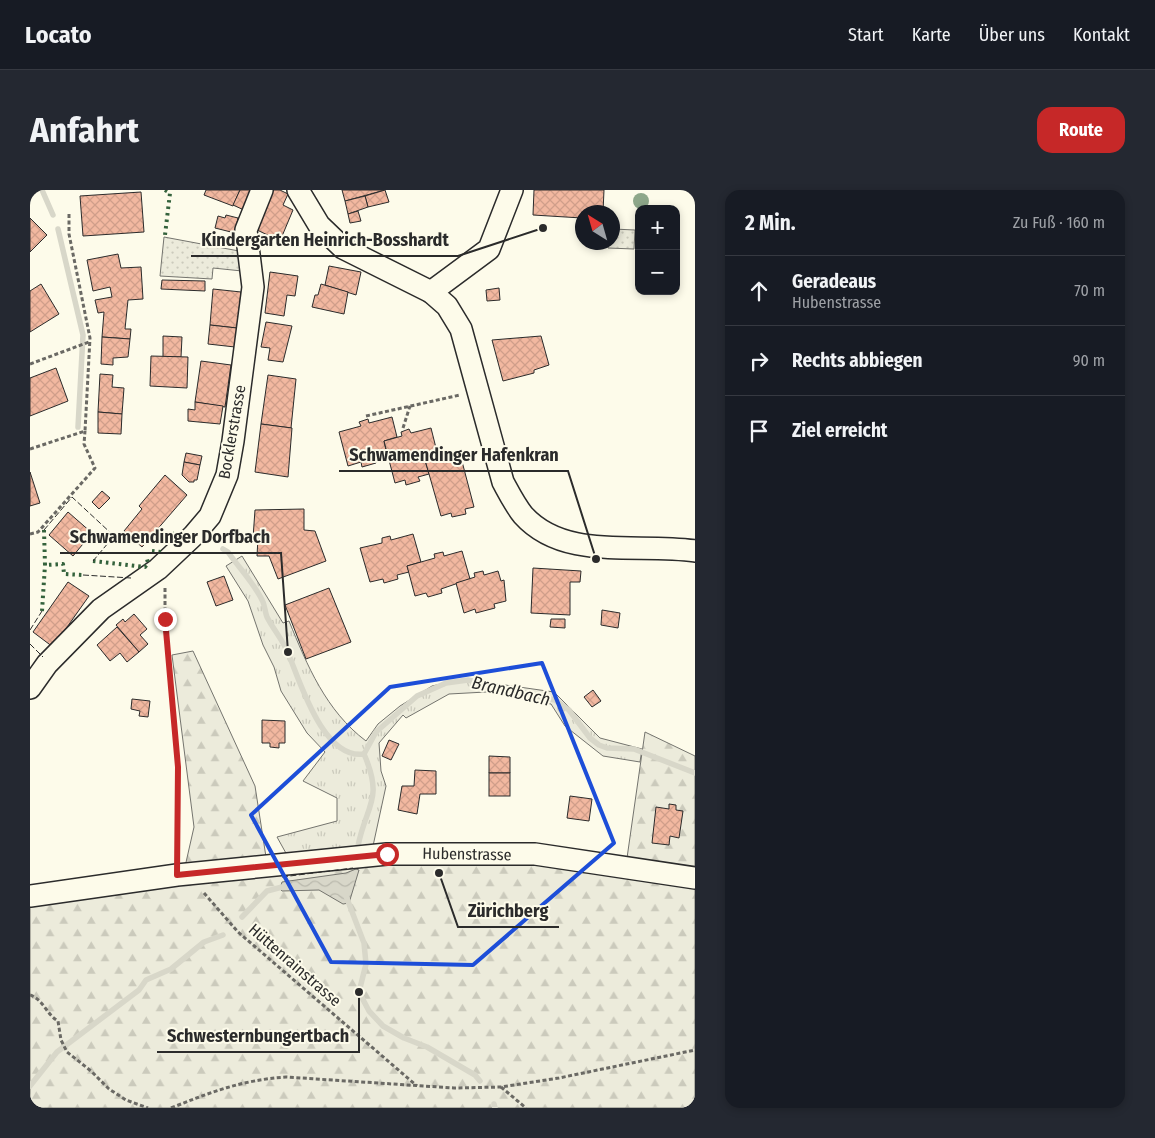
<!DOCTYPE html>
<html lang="de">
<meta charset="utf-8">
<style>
:root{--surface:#171b24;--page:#242831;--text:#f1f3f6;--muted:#9ea1a6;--line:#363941;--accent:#c62828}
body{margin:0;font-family:"Fira Sans Condensed",sans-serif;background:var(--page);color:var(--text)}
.controls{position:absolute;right:15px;top:15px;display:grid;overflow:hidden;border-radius:10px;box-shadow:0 2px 8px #0003}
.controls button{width:45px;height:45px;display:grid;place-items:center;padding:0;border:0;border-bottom:1px solid var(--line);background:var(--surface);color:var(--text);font:25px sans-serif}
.compass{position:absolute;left:545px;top:15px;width:45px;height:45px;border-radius:50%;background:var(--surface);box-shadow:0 2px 8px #0003;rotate:323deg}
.stop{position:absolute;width:15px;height:15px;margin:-11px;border:4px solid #c62828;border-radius:50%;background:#fff}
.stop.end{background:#c62828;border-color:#fff;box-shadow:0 1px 5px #0008}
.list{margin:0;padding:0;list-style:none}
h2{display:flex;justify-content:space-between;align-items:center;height:65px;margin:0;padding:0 20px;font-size:21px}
h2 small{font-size:16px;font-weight:400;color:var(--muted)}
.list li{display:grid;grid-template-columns:32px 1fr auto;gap:15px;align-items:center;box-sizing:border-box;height:70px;padding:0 20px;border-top:1px solid var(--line)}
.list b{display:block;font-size:19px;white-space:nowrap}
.list p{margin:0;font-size:16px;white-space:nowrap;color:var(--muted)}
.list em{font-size:16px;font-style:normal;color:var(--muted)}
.icon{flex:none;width:28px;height:28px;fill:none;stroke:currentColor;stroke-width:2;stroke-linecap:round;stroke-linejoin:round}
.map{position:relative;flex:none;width:665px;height:918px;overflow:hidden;border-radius:15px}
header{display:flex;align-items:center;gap:30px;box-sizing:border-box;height:70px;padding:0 25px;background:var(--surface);border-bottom:1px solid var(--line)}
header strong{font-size:24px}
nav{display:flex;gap:28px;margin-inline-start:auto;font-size:18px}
.intro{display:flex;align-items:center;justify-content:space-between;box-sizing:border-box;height:120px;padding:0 30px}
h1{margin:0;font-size:35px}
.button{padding:12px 22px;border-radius:15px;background:var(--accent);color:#fff;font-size:18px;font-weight:700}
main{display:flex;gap:30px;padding:0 30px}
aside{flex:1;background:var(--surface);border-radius:15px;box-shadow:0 2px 8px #0003}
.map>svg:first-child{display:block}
.grass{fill:url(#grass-tufts);stroke:#74746e}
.forest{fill:url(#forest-firs);stroke:#74746e}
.park{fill:url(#park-dots);stroke:#74746e}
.water{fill:url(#water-waves);stroke:#74746e}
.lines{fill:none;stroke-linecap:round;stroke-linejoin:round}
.stream{stroke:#d8d7c9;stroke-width:5.5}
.building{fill:url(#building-cross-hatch);stroke:#2b2b2b}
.minor-casing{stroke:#2b2b2b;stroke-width:24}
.path{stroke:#6a6964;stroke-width:3;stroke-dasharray:4 2.5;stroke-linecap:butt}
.minor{stroke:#fdfbea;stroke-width:21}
.hedge{stroke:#34623c;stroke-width:4;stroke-dasharray:2.5 4;stroke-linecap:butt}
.fence{stroke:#2b2b2b;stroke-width:1;stroke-dasharray:6 2.5;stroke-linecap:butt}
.tree{fill:#8ea78a}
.route{stroke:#c62828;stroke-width:6}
.marked{fill:none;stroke:#1d4ed8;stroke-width:4;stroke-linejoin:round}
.labels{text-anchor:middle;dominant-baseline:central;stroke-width:4;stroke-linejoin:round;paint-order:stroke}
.street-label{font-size:16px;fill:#2b2b2b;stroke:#fdfbea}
.water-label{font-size:18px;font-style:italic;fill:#2b2b2b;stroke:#fdfbea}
.leader{fill:none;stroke:#2b2b2b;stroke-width:2}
.callout-dot{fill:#2b2b2b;stroke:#fdfbea;stroke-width:2}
.callout-label{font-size:18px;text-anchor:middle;font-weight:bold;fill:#2b2b2b;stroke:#fdfbea;stroke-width:4;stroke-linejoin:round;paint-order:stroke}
</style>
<header>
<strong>Locato</strong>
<nav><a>Start</a><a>Karte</a><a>Über uns</a><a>Kontakt</a></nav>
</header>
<div class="intro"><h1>Anfahrt</h1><a class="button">Route</a></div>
<main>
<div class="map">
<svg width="665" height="918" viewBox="0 0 665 918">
<defs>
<pattern id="grass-tufts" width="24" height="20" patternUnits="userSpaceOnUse" patternTransform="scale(1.25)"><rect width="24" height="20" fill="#ecebdb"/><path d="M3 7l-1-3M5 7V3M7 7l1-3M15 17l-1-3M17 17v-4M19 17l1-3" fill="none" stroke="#cbcabc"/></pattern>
<pattern id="forest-firs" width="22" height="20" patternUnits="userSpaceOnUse" patternTransform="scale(1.25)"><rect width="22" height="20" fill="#ecebdb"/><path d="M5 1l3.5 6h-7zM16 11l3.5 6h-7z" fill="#cbcabc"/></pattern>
<pattern id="park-dots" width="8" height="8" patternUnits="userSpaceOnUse" patternTransform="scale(1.25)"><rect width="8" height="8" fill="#ecebdb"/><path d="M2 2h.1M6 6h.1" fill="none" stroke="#cbcabc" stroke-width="1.8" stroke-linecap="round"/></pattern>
<pattern id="water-waves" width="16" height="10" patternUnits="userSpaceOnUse" patternTransform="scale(1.25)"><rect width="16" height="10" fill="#d8d7c9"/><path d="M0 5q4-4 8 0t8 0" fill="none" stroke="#bab9ad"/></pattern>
<pattern id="building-cross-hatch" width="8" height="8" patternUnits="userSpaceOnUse" patternTransform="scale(1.25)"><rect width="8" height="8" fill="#f2b8a0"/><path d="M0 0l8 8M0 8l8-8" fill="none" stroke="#d09e8a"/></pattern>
</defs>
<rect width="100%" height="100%" fill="#fdfbea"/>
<!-- grass -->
<path class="grass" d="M212,366L253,433L259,431C277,475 296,521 336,551L348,534L370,516L402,496L433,489L524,502L570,548L612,559L610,572L573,566L535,536L521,514L456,502L419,504L376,528L373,525L349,553L351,581L356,596L343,656L257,665L247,647L307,631V608L273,591L295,562L277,543L251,501L244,477L233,455L218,411L196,376Z"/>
<!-- forest -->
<polygon class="forest" points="163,461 225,596 236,667 596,675 615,542 665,566 665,918 0,918 0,711 152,690 164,637 142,465"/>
<!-- park -->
<g class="park">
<polygon points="583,39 605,40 604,59 578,58 578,53 582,52"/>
<polygon points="134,47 209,61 212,81 183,78 182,89 130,86"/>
</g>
<!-- water -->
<polygon class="water" points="326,679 329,680 319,713 313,714 289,700 252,701 250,699 252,692 316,683"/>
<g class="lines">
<!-- stream -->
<g class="stream">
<polyline points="12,0 23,25"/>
<polyline points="28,39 53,145 48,237"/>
<path d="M193,359L198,362C209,378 225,394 233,412C235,417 235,422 237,427C243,439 253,450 258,463C270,491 293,570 334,564"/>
<polyline points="334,564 346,542 387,506 416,493 438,490 525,510 539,520 560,548 569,555 577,558 604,559 665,583"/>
<path d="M328,656C336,615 354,610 334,564"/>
<polyline points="316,706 334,753 336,774 329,802 339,821 353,836 374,848 397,857 445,885 450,891"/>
<polyline points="212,727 237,701 256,696"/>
<polyline points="0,896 27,862 109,800 116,790 141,779 174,752 193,745"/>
<polyline points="464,914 465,918"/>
</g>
</g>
<!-- building -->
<g class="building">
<polygon points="176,0 210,0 203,16 174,5"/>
<polygon points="210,0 223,0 214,20 203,15"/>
<polygon points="242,0 250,0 258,4 253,15 263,20 250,51 225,39"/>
<polygon points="312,0 355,0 315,11"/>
<polygon points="355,0 359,12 338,17 335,6"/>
<polygon points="504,0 574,0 573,22 552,22 552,28 503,25"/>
<polygon points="111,2 114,42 53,46 50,6"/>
<polygon points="335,6 338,17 318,24 315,11"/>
<polygon points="328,21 331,31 320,33 318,24"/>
<polygon points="196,25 208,28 205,43 185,38 188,26 195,28"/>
<polygon points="0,28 17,45 0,62"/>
<polygon points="88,64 91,78 111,77 113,109 98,110 95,139 101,139 100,149 72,147 74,122 68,123 65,110 82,107 80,97 63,101 57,70"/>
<polygon points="299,76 331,82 326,105 295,95"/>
<polygon points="240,82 268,86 265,106 257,105 254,126 235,123"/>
<polygon points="132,90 175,91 175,101 131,99"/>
<polygon points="11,94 29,124 0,142 0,101"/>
<polygon points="291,94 318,102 314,124 282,117 285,105 288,105"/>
<polygon points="469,98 470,110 457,111 456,100"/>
<polygon points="183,99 211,102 207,138 180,135"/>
<polygon points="236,132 262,136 253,172 238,170 240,158 231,157"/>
<polygon points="180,135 207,138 205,157 178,154"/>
<polygon points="133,146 152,147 151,167 133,167"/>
<polygon points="511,146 519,175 504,180 504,183 473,191 462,150"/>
<polygon points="72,147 100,149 98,167 83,168 83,175 71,174"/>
<polygon points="121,166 158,167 157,198 120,196"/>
<polygon points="171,171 201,175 195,217 165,212"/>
<polygon points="26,178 38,211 0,226 0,188"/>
<polygon points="70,184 83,185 82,197 94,198 92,224 68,222"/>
<polygon points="238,185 266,189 261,238 231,234"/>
<polygon points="165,212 193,216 190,234 158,231 158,219 165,220"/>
<polygon points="68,222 92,224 91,244 68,243"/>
<polygon points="362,227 367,247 354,251 357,265 345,268 346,273 332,277 331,272 318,276 309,242 331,236 329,232 338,229 339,233"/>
<polygon points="231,234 262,238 258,287 225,282"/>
<polygon points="401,238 408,266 395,270 399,284 388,287 390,291 376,295 375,290 365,293 354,251 372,246 371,242 379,239 381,243"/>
<polygon points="429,260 444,317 435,319 436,324 422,327 421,323 411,326 395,270"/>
<polygon points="156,263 172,266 170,275 154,272"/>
<polygon points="154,272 170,275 167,290 164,290 164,292 159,292 152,285"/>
<polygon points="0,282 10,313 0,316"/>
<polygon points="135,285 157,305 112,357 94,341 112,319 109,316"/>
<polygon points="72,301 80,308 69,319 62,312"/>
<polygon points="274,319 274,340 285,341 296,371 248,389 239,366 227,366 228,348 223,348 225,320"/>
<polygon points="38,322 62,343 43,366 19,345"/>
<polygon points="383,344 391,372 377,376 379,382 367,385 368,389 354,393 353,389 340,392 330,358 352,353 352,348 360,346 361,350"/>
<polygon points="432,361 440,389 411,399 412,403 398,407 396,403 385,406 377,376 405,368 404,364 413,362 414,366"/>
<polygon points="503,378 551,381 550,392 540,392 540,425 501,423"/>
<polygon points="453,381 454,385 468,381 471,391 474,390 476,411 464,414 465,418 446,423 445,419 434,423 426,393 445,387 444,383"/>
<polygon points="194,386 203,410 186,416 177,392"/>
<polygon points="38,392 59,406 23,457 3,442"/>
<polygon points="299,398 321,452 276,469 255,415"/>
<polygon points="572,420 590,423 588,438 571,435"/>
<polygon points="104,424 117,439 110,445 118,454 109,462 86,435 93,429 95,432"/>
<polygon points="521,429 535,429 535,438 520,437"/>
<polygon points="87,437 109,462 97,472 90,463 80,471 67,455"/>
<polygon points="563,500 571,511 562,517 554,507"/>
<polygon points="102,509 120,511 118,527 109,526 110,521 101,519"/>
<polygon points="232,530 255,531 255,553 249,553 249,558 240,557 240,553 232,553"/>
<polygon points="359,550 369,554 361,570 352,566"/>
<polygon points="459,566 480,567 480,583 459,583"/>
<polygon points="385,580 406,581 406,604 390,604 387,624 368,620 372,596 384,596"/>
<rect x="459" y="583" width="21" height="23"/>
<polygon points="540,606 562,609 559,631 537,628"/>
<polygon points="639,614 646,615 646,620 653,621 649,648 640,646 639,655 622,653 626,617 639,619"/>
</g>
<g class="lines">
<defs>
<g id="minor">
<path d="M268,0L289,35L313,58L401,102L417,116L431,139L473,292C479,303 485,315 493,325C535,372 610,352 665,361"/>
<polyline points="401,102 459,59 482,0"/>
<polyline points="0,498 17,474 71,419 128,379 163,346 180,326 197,285 203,251 223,97 216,40 232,0"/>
<polyline points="0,706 147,685 357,664 505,664 665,688"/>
</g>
</defs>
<!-- minor casing -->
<use href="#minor" class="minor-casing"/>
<!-- path -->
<g class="path">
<polyline points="0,174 59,152"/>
<polyline points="336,226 430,205"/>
<polyline points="373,238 380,216"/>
<polyline points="0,259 55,241 60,148 39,44 39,23"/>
<polyline points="0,344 8,342 65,278 54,254 55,241"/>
<polyline points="135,398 135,429 148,577 148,667"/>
<polyline points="174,703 208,742 387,896"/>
<path d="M0,805C14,810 16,824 28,831L31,850L37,862L61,881L79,899L96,910L118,918"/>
<polyline points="471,897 496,918"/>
<path d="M141,918C181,902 212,890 256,887L424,898L471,897L529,888L665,860"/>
</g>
<!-- minor -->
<use href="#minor" class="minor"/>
<!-- hedge -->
<g class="hedge">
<polyline points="135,0 140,3 135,45"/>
<polyline points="14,340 15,375 33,374 34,384 53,385"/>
<polyline points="142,343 148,348 145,351"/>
<polyline points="122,361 132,362"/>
<polyline points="63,371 115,377 118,373 117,369"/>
<polyline points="12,421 15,375"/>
</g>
<!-- fence -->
<g class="fence">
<polyline points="14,340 42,307 84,346 63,371"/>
<polyline points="53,385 101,388"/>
<polyline points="0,440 12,421"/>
<polyline points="0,454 13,467"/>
<polyline points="252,687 323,678"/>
</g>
</g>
<!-- trees -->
<circle class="tree" cx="611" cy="11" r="8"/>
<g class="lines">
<!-- route -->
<polyline class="route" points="135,429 148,577 147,685 357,664"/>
</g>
<!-- marked area -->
<path class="marked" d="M512,473L584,653L443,775L301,772L221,625L360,497Z"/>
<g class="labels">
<!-- street labels -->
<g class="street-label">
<text transform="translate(202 242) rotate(-80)">Bocklerstrasse</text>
<text transform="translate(437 664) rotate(1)">Hubenstrasse</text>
<text transform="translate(265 775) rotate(41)">Hüttenrainstrasse</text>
</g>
<!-- water labels -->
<g class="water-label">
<text transform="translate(481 501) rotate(13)">Brandbach</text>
</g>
</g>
<!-- callouts -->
<path class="leader" d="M513 38L428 66H161M566 369L538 281H309M258 462L251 363H30M409 683L428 737H529M329 802L329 862H127"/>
<g class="callout-dot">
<circle cx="513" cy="38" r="5"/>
<circle cx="566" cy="369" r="5"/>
<circle cx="258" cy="462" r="5"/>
<circle cx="409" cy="683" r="5"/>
<circle cx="329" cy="802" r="5"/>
</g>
<g class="callout-label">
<text x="295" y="56">Kindergarten Heinrich-Bosshardt</text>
<text x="424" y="271">Schwamendinger Hafenkran</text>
<text x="140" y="353">Schwamendinger Dorfbach</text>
<text x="478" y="727">Zürichberg</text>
<text x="228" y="852">Schwesternbungertbach</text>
</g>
</svg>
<div class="controls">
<button>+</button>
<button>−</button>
</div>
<svg class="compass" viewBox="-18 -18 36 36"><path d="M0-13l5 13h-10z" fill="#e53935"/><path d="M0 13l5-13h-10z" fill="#9ea1a6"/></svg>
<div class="stop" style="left:357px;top:664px"></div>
<div class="stop end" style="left:135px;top:429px"></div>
</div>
<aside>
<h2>2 Min.<small>Zu Fuß · 160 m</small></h2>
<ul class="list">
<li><svg class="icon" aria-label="ahead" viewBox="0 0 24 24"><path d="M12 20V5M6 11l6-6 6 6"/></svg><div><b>Geradeaus</b><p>Hubenstrasse</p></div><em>70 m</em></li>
<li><svg class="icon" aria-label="right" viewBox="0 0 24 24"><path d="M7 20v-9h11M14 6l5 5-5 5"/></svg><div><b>Rechts abbiegen</b></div><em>90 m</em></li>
<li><svg class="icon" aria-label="arrive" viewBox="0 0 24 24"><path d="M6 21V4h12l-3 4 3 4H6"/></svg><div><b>Ziel erreicht</b></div></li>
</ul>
</aside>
</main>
